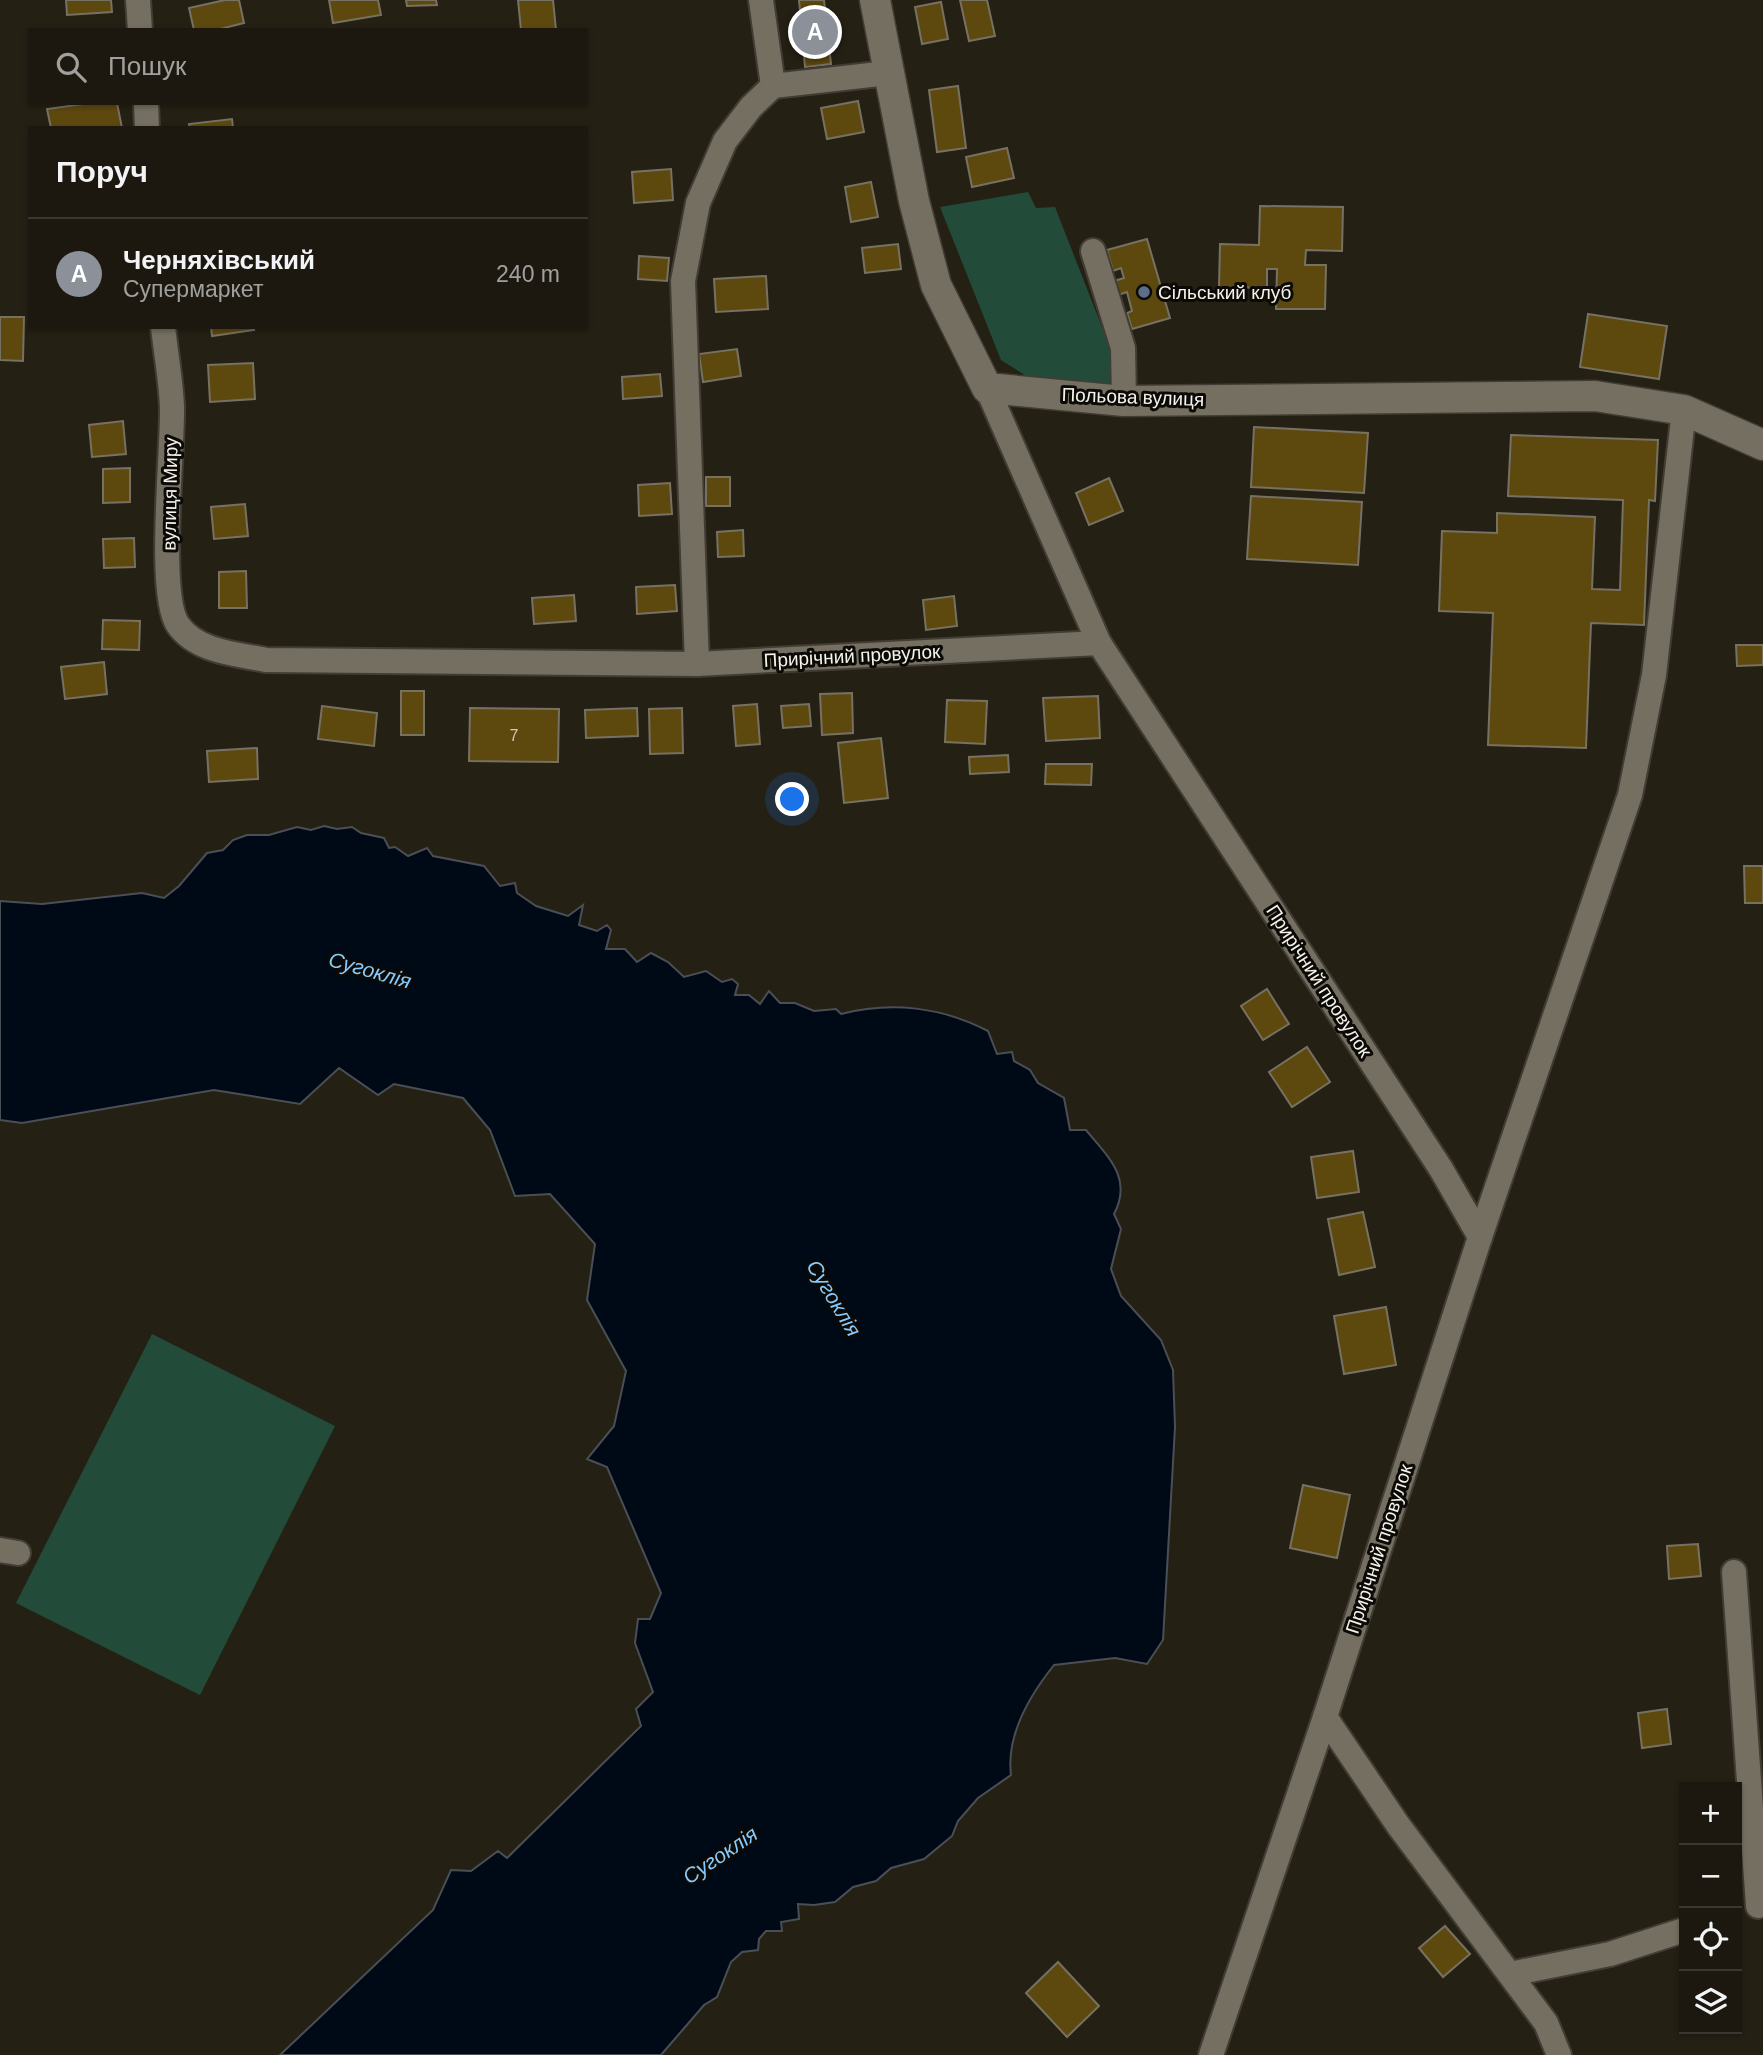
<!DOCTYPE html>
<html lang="uk">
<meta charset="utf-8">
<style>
:root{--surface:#1c180f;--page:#252118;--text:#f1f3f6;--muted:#a0a09e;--line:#3a372f;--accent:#8c9099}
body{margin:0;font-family:Helvetica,sans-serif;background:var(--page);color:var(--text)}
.controls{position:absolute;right:21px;bottom:21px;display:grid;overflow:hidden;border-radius:0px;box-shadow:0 2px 5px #0004}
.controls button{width:63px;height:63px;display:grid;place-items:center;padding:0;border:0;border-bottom:2px solid var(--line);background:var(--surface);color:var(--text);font:35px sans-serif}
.you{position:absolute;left:793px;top:800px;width:24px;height:24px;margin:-18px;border:5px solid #fff;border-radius:50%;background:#1a73e8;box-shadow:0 0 0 10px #1a73e833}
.badge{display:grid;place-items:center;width:46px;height:46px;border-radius:50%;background:var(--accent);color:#fff;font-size:23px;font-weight:700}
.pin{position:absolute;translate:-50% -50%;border:4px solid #fff;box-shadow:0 2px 7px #0006}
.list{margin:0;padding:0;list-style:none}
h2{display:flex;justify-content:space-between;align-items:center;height:91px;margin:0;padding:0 28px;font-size:30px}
h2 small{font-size:23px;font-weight:400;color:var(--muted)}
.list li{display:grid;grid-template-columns:46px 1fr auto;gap:21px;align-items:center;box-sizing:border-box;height:112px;padding:0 28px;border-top:2px solid var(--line)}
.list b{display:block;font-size:26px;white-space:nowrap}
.list p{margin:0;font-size:23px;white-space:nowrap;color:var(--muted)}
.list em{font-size:23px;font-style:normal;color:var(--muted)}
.icon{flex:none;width:38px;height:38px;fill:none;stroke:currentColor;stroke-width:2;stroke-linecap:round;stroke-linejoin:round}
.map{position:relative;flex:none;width:1763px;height:2055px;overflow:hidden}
.search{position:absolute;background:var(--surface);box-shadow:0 2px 5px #0004;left:28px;top:28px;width:560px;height:77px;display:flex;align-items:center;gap:18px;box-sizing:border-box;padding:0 24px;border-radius:0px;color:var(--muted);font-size:26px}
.panel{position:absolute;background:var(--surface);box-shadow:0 2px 5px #0004;left:28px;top:126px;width:560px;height:203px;border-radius:0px}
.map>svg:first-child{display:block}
.green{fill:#224c39}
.water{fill:#000916;stroke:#4a4f56;stroke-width:2}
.building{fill:#5d480e;stroke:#777163;stroke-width:2}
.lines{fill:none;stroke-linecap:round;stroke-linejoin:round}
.minor-casing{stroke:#413d35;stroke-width:28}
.tertiary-casing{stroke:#413d35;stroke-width:33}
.minor{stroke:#756f61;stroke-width:24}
.tertiary{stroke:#756f61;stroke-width:30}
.service-dot{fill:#5c6f8a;stroke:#0c0a06;stroke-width:2.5}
.labels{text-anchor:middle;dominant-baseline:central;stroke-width:6;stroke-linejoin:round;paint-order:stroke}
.number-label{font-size:16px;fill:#cfc8b3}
.poi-label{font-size:19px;fill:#f5f2ea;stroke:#0c0a06;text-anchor:start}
.street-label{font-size:19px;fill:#f5f2ea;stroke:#0c0a06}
.water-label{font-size:21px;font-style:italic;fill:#86cafe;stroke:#0c0a06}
</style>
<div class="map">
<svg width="1763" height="2055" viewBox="0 0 1763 2055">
<rect width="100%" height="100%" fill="#252014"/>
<!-- green -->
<g class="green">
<polygon points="1028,192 1036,208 1055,207 1118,368 1110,388 1031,379 1001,360 940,207"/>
<polygon points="152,1334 335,1426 200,1695 16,1603"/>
</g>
<!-- water -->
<path class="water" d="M324,826L337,829L352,827L361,833L384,838L389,848L395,847L408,856L427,848L433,856L484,866L500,886L515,883L517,893L536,906L568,916L583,905L579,925L597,931L607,925L611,930L606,949H625L637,962L651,953L668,962L684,977L706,971L722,982L732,979L738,984L735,995H749L760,1004L769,991L780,1003H795L814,1011L836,1009L841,1014C891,1001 942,1007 988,1031L997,1054L1012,1052L1014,1061L1030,1070L1038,1083L1064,1098L1070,1130H1086C1108,1157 1133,1178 1114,1214L1121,1229L1111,1269L1121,1296L1161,1340L1173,1370L1175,1427L1163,1640L1147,1664L1115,1658L1054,1665C1030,1695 1006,1736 1011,1775L978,1798L958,1821L952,1836L924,1859L891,1868L876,1881L853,1887L835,1902L814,1905L798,1904L799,1919L781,1922L782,1931H766L759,1939L758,1950L742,1952L731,1962L717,1997L704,2005L661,2055H280L433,1910L451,1870L471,1871L498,1851L507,1858L641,1726L636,1709L653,1692L635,1643L638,1619H650L661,1593L607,1467L587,1459L614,1426L626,1371L587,1300L595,1244L550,1194L515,1196L490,1130L463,1098L394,1084L378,1095L339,1068L300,1104L214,1090L22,1123L0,1120V901L42,904L142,893L164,898L179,886L207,853L223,850L233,840L247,835H269L297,827L311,830Z"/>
<!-- building -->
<g class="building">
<polygon points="66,0 111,0 112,12 67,15"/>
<polygon points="225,0 239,0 244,23 216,30 194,30 189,8"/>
<polygon points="329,0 378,0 381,15 333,23"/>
<polygon points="406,0 436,0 437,5 407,6"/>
<polygon points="518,0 553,0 556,30 521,30"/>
<polygon points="799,0 824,0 831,64 805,67"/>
<polygon points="960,0 987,0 995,36 969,41"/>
<polygon points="941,2 948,39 922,44 915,7"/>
<polygon points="958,86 966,148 937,152 929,90"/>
<polygon points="858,101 864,132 827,139 821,108"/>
<polygon points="91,103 117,103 122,128 51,128 47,109"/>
<polygon points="232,119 233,128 190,128 189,124"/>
<polygon points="1007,148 1014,178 972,187 966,157"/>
<polygon points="671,169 673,200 634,203 632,172"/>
<polygon points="871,182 878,217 851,222 845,187"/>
<polygon points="1260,206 1343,207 1342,251 1306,250 1305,265 1326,265 1325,309 1276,309 1277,269 1267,269 1267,288 1219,287 1220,244 1259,245"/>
<polygon points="1147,239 1170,318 1132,329 1127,313 1132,311 1127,292 1118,295 1114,281 1124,278 1121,268 1113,271 1107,250"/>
<polygon points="898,244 901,269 865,273 862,248"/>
<polygon points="639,256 669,258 667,281 638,279"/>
<polygon points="766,276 768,309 716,312 714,279"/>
<polygon points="1588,314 1667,326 1659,379 1580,367"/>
<polygon points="0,317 24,317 23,361 0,360"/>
<polygon points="211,327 254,327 254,330 212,336"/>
<polygon points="737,349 741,376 703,382 699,354"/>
<polygon points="253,363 255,399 210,402 208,365"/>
<polygon points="660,374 662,396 623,399 622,377"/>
<polygon points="123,421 126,454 92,457 89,425"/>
<polygon points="1254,427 1368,433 1364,493 1251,487"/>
<polygon points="1511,435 1658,440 1655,501 1649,500 1644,625 1591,623 1586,748 1488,745 1493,613 1439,611 1442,531 1497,533 1497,513 1595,517 1592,589 1620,590 1623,500 1508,496"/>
<polygon points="130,468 130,502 103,503 103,469"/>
<rect x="706" y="477" width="24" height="29"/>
<polygon points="1109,478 1123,511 1089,525 1076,493"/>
<polygon points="670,483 672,514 639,516 638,485"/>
<polygon points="1251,496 1362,502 1358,565 1247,559"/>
<polygon points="245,504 248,536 214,539 211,507"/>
<polygon points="743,530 744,556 718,557 717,532"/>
<polygon points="134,538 135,567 104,568 103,539"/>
<polygon points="246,571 247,608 219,608 219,572"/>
<polygon points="675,585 677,611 637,614 636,587"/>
<polygon points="574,595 576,621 534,624 532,598"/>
<polygon points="954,596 957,626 926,630 923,600"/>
<polygon points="103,620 140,621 139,650 102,649"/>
<polygon points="1736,645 1763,645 1763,665 1737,666"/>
<polygon points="104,662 107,694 65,699 61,667"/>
<rect x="401" y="691" width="23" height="44"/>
<polygon points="852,693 853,733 822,735 820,694"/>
<polygon points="1098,696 1100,738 1046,741 1043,698"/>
<polygon points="947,700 987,701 985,744 945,742"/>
<polygon points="757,704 760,744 736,746 733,706"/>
<polygon points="809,704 811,726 783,728 781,706"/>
<polygon points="322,706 377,713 374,746 318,739"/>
<polygon points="470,708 559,709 558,762 469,761"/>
<polygon points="637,708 638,736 586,738 585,710"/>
<polygon points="682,708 683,753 650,754 649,709"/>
<polygon points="881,738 888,798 844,803 838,743"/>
<polygon points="257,748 258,779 209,782 207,751"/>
<polygon points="1008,755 1009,772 970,774 969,757"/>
<polygon points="1046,764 1092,764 1091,785 1045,784"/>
<polygon points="1744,866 1763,866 1763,903 1745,903"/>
<polygon points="1267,989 1289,1024 1263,1040 1241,1006"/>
<polygon points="1307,1047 1330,1082 1292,1107 1269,1072"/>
<polygon points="1353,1151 1359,1192 1317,1198 1311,1157"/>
<polygon points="1363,1212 1375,1267 1339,1275 1328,1219"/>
<polygon points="1386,1307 1396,1365 1344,1374 1334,1316"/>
<polygon points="1303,1485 1350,1495 1337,1558 1290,1548"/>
<polygon points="1698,1544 1701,1576 1669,1579 1667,1546"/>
<polygon points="1667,1709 1671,1744 1642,1748 1638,1713"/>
<polygon points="1445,1926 1470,1954 1443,1977 1419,1948"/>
<polygon points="1058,1962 1099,2006 1067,2037 1026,1993"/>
</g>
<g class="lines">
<defs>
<g id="minor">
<polyline points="138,0 140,30"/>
<polyline points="761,0 773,86"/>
<polyline points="773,86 751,107 725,141 698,203 683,281 697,664 1099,643 1441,1169 1480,1237"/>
<polyline points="773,86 888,73"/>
<polyline points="146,103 147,128"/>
<polyline points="1093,251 1123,348 1124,401"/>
<path d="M163,327C166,354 171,381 172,407C173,451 157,594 178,625C197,652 237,654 266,660L697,664"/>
<polyline points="987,388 1099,643"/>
<polyline points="0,1550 18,1553"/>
<polyline points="1734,1572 1758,1906"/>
<polyline points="1325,1717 1398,1825 1546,2023 1559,2055"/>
<polyline points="1510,1974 1610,1954 1684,1930"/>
<polyline points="1211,2055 1325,1717 1480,1237 1630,795 1654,675 1684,410"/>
</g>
<polyline id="tertiary" points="875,0 914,201 936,285 987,388 1124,401 1595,396 1684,410 1763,445"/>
</defs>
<!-- minor casing -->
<use href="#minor" class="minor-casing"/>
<!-- tertiary casing -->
<use href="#tertiary" class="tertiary-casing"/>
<!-- minor -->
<use href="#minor" class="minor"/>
<!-- tertiary -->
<use href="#tertiary" class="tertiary"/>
</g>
<!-- markers -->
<circle class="service-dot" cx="1144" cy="292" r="7"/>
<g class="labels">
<!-- number labels -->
<g class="number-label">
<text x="514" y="735">7</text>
</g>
<!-- poi labels -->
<g class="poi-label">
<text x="1158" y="292">Сільський клуб</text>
</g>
<!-- street labels -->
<g class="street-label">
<text transform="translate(1133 397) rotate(2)">Польова вулиця</text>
<text transform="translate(170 494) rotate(-89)">вулиця Миру</text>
<text transform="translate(852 656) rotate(-3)">Прирічний провулок</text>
<text transform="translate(1319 981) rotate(57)">Прирічний провулок</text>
<text transform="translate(1379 1549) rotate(-72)">Прирічний провулок</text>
</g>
<!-- water labels -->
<g class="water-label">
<text transform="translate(370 970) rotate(16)">Сугоклія</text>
<text transform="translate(834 1298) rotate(59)">Сугоклія</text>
<text transform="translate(720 1855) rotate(-34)">Сугоклія</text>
</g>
</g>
</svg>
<div class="controls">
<button>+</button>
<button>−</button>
<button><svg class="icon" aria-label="locate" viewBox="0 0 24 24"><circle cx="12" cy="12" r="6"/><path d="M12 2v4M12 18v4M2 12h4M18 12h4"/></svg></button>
<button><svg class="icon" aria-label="layers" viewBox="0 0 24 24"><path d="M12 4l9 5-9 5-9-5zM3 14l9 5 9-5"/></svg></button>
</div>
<div class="you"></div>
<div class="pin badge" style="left:815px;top:32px">A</div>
<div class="search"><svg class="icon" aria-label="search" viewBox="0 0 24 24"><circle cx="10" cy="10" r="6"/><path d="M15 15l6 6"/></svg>Пошук</div>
<section class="panel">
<h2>Поруч<small></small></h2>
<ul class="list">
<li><span class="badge">A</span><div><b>Черняхівський</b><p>Супермаркет</p></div><em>240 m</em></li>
</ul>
</section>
</div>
